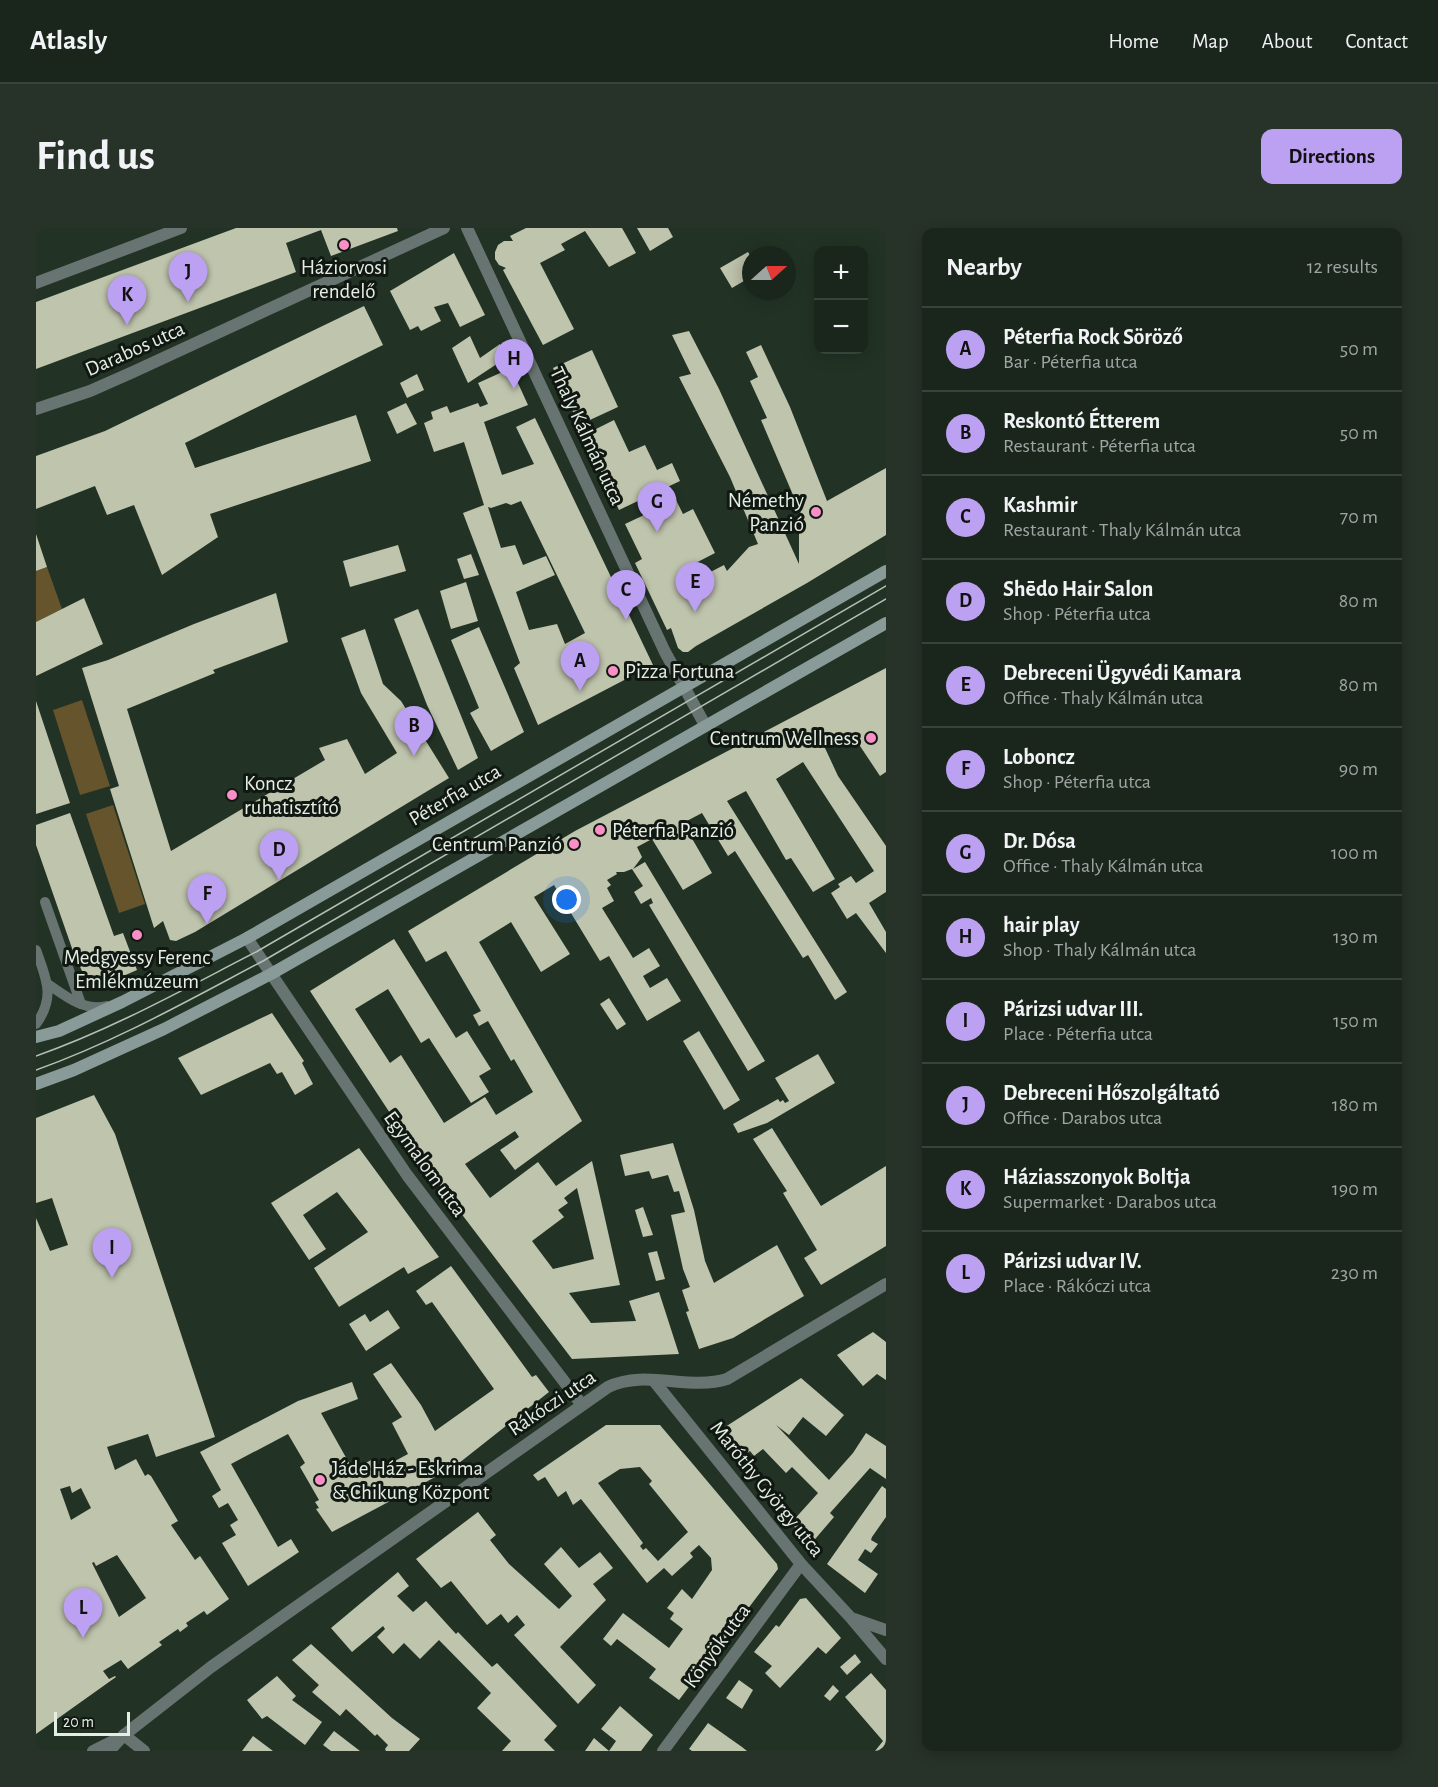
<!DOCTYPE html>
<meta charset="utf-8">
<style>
:root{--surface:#1a261c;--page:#273229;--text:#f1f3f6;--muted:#9fa5a3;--line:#38433b;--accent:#bca0f2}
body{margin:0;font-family:"Alegreya Sans",sans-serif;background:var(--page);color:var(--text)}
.controls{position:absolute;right:18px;top:18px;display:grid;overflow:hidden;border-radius:12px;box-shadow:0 3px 15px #0003}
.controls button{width:54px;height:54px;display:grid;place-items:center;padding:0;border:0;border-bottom:2px solid var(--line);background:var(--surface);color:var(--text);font:30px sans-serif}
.compass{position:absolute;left:706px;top:18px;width:54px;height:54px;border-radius:50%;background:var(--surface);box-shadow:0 3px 15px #0003;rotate:69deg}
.scale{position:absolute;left:18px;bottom:15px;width:76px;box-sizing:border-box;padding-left:6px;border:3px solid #e4eee5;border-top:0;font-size:16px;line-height:21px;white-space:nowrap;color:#e4eee5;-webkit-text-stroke:4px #111812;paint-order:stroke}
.you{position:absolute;left:531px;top:672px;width:21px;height:21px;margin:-15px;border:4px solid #fff;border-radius:50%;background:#1a73e8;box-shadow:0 0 0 9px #1a73e833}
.badge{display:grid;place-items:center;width:39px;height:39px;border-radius:50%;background:var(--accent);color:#111;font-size:20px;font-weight:700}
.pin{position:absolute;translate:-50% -50px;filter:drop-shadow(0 2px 3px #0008)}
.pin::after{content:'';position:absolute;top:32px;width:21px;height:18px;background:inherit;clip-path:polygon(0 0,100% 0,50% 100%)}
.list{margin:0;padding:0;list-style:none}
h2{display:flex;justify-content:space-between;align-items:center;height:78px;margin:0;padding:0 24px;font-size:26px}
h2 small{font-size:20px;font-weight:400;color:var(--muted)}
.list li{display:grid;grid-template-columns:39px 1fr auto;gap:18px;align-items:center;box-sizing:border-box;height:84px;padding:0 24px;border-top:2px solid var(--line)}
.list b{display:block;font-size:22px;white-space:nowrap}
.list p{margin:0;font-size:20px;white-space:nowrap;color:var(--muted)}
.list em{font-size:20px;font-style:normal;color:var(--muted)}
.map{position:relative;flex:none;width:850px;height:1523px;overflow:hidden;border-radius:12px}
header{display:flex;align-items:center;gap:36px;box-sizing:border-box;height:84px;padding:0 30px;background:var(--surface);border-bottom:2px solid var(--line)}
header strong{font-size:28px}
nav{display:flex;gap:33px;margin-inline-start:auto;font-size:21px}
.intro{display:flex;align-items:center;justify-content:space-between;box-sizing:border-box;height:144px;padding:0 36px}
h1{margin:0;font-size:42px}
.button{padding:15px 27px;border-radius:12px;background:var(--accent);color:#111;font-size:21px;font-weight:700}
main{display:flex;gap:36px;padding:0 36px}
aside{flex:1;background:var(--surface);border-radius:12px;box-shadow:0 3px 15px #0003}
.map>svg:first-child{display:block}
.green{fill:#65542c}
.building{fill:#bfc4ad;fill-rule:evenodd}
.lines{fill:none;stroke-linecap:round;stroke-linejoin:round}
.lane{stroke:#687472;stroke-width:10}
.street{stroke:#687472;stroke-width:12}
.secondary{stroke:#889b98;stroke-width:12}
.tram{stroke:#b4bfb5;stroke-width:1.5}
.poi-dot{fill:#fa8fc7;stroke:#111812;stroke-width:2}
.labels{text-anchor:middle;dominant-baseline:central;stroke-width:6;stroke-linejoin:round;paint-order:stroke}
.poi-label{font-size:21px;fill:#e4eee5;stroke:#111812;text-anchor:start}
.street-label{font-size:21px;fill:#e4eee5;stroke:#111812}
</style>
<header>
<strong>Atlasly</strong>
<nav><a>Home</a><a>Map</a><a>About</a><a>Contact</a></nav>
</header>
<div class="intro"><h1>Find us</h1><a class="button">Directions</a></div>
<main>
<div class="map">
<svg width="850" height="1523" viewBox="0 0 850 1523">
<rect width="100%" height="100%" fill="#223325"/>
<!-- green -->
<g class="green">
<polygon points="11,339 26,381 0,394 0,343"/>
<polygon points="46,472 74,558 44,567 17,482"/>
<polygon points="77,577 109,676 83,685 50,586"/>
</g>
<!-- building -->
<g class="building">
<polygon points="200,0 361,0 362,3 295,28 285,2 250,15 260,44 0,141 0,74"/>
<polygon points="490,0 586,0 600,25 573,39 549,3 525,16 529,22 504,35 538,101 507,117 467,42 470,40 463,37 459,31 459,24 462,17 468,13 477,13 474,8"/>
<polygon points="601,0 632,0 637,9 614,23"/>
<polygon points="712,24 715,29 715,44 711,46 713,50 696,60 684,40"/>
<polygon points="418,25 449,87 424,99 412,75 398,79 405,93 385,103 382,98 374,102 354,63"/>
<polygon points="328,78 347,117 149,215 159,240 320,187 335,233 174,286 182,309 126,347 98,277 71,287 59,258 0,281 0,228 69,203"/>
<polygon points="653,103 683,161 763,336 763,299 769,295 725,192 731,190 714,153 722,149 710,124 725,117 754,179 791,273 850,240 850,307 771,355 660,418 652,424 647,424 642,420 635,400 631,402 599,335 606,331 589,296 640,272 647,286 657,281 679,325 652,339 659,352 688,337 691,343 713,319 722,316 694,249 643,149 655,146 636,107"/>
<polygon points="434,108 444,130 464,116 470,130 432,155 416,120"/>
<polygon points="556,122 582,179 543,197 517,140"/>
<path d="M475,140L492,177L448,194L466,247L498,236L480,199L499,190L617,437L502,497L478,440L484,435L427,285L448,277L428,214L398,224L388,195L397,191L395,184L411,178L414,185L442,175L444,179L452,176L442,155ZM485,273L549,405L529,416L521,396L493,402L480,364L519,347L510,328L487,337L479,317L465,320L452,279L455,280L470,275L475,277Z"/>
<polygon points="381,146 388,162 371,170 364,155"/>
<polygon points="370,175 381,196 361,206 351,184"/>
<polygon points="578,192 593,224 609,217 621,242 636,235 644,253 583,282 548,207"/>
<polygon points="0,306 11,339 0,343"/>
<polygon points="362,317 370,343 314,359 307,333"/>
<polygon points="435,326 443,347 428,351 421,331"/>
<polygon points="430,354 442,393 415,401 404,363"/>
<polygon points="240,365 252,414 177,442 179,445 91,481 135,623 289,532 283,520 311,511 329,546 361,525 325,465 305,410 329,401 347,456 365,473 413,550 159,704 140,713 134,712 127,693 118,700 74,561 83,558 46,440 72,432 158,396"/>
<polygon points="48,370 67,416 0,448 0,394"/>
<polygon points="382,381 442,530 422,542 391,477 358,391"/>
<polygon points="443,399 488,504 455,523 434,485 443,480 415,412"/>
<path d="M850,440V544L844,548L816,506L789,520L802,548L850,618V664L833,675L850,704V725L820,685L811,691L795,665L804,659L802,656L815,648L820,655L838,643L767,534L740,551L799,651L777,664L755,630L750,632L710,563L691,573L811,764L799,772L772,727L767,730L699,623L692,628L666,585L647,595L676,645L647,662L616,611L601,619L606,629L597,641L609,634L729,833L712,843L613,677L617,675L615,670L605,676L598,664L607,658L596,641L588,644H580L581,646L571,652L575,657L571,660L578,673L566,680L597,730L613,720L624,738L607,748L614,760L631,750L645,773L611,793L573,728L564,733L518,657L498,669L534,726L505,744L475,694L443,714L546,893L479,942L464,922L483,909L479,903L429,936L454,970L502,934L520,958L556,933L584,1057L533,1065L555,1095L600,1093L593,1073L623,1064L643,1126L536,1131L386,934L274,763L358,711L420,810L431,803L455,841L443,848L453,864L435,875L393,810L385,815L352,761L319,781L354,835L365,827L408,895L449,869L460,887L497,864L478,831L475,833L452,793L443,798L437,787L445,783L410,723L390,734L372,703L539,603ZM541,960L558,1031L517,1041L496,1013L528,989L522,982L532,975L528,970Z"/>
<polygon points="0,473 34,575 0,586"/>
<polygon points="34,585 78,708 87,705 101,742 55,762 38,726 0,617 0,597"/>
<polygon points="573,770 590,796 581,802 564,776"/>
<polygon points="236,785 268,833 266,835 277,856 259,867 246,844 241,846 234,835 165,867 142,830"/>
<polygon points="663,803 704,872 688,882 647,813"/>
<polygon points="782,826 799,855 731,895 702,905 697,896 742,871 744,874 747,872 749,875 753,873 739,850"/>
<path d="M58,867L79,906L179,1209L120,1229L112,1206L71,1219L79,1242L100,1231L109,1248L112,1246L115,1248L142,1293L135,1297L159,1332L164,1328L193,1371L171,1387L168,1383L150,1395L152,1398L144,1404L142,1401L123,1414L126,1417L92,1441L85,1432L67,1443L73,1451L79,1448L80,1449L0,1506V990L14,1023L32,1017L16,970L0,975V890ZM34,1258L36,1265L45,1260L55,1280L35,1292L24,1261ZM81,1327L110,1370L83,1389L56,1335L58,1334L60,1338Z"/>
<polygon points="736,900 785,978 850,938 850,1018 785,1057 768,1030 781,1022 747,965 751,963 717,911"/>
<polygon points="637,915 658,982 669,1033 678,1055 741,1017 768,1068 697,1110 663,1121 650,1084 653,1083 646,1062 654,1059 647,1041 635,987 649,984 643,963 638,964 632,947 616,951 613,943 589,948 584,927"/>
<polygon points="323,920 403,1029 372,1046 368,1039 303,1079 278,1040 332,1004 301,964 267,987 290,1021 273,1032 235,975"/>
<polygon points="607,979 617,1007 607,1009 599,982"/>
<polygon points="621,1023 629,1051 620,1053 612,1025"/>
<polygon points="415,1038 496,1149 500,1147 513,1164 418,1239 296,1304 280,1281 283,1280 279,1274 283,1272 264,1239 269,1235 252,1206 195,1236 242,1319 255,1311 263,1324 212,1358 186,1315 200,1307 194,1297 202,1292 192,1275 183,1280 176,1268 185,1262 164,1224 262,1173 316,1154 322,1171 285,1185 317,1242 337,1231 344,1241 372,1226 356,1195 366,1189 337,1146 355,1135 385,1177 399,1203 458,1161 396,1074 390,1077 380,1063"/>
<polygon points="352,1082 364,1100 330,1123 313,1096 329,1086 334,1094"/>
<polygon points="837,1104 850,1114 850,1152 841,1146 827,1158 801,1127"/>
<polygon points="765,1150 808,1187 790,1208 767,1189 753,1207 740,1197 793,1252 817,1225 830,1205 850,1218 850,1251 834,1240 794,1285 798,1289 774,1317 755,1295 782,1265 756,1239 750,1245 727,1221 718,1228 714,1223 705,1229 686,1201"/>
<path d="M570,1197H624L741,1336L742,1341L643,1472L613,1450L620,1441L581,1411L575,1418L567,1411L587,1385L633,1420L647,1401L634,1391L638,1385L631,1380L646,1361L656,1371L676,1342L675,1330L663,1317L654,1325L657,1329L636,1348L628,1340L611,1355L545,1271L537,1277L530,1263L522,1269L509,1249L502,1253L497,1247ZM604,1239L616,1253L613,1256L652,1304L622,1333L610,1320L607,1322L604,1318L607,1315L562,1255L584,1241Z"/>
<polygon points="846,1258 850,1261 850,1289 836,1309 835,1312 842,1316 835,1325 829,1321 822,1332 842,1346 829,1365 791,1336"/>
<polygon points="442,1284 460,1307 454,1312 473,1336 523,1381 536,1368 508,1336 525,1319 543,1340 564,1324 577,1340 557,1356 570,1372 524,1419 560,1457 542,1476 478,1407 489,1397 481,1387 472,1395 465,1386 451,1397 415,1353 405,1360 380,1331"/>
<polygon points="362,1344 373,1358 361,1368 377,1384 390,1373 420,1406 422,1404 456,1439 461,1435 521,1498 508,1512 519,1523 466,1523 475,1513 441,1480 455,1465 403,1412 384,1431 368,1415 357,1426 341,1409 349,1401 347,1398 316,1424 295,1400"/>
<polygon points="770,1370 805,1410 790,1426 782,1419 744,1460 729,1445 736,1438 718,1424 740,1397 743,1399 764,1371"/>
<polygon points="275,1416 356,1490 384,1511 373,1523 350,1523 349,1521 352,1517 341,1506 339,1508 310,1481 304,1488 276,1464 283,1457 256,1432"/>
<polygon points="819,1426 825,1434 811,1447 804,1439"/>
<polygon points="835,1445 850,1462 850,1523 839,1523 847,1513 809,1469"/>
<polygon points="241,1448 260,1468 256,1472 286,1494 269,1517 231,1488 226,1491 211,1472"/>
<polygon points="703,1452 717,1462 706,1481 690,1470"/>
<polygon points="797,1457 803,1463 794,1473 788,1468"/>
<polygon points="584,1478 617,1507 605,1523 549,1523 558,1510 573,1523 580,1513 565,1501"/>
<polygon points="672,1495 706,1519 711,1523 656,1523 653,1521"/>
<polygon points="298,1503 324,1523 295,1523 287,1517"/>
<polygon points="217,1508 237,1523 206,1523"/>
</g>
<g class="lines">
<!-- lane -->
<g class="lane">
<polyline points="9,674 45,776"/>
<path d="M0,722C10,750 20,769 0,796"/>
<path d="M12,756C29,768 49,784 71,778"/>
</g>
<!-- street -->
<g class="street">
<polyline points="431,0 629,424 669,497"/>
<polyline points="0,55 145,0"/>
<polyline points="0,181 54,163 97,144 408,0"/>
<polyline points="211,710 371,947 546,1177"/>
<polyline points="618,1153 765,1336 816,1391 850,1431"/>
<polyline points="818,1391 850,1402"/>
<polyline points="88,1507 108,1523"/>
<polyline points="57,1523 79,1512"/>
<path d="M73,1523L88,1507L175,1439L572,1159C609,1141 653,1163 691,1151L850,1056"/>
<polyline points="627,1523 765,1336"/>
</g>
<!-- secondary -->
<g class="secondary">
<polyline points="0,809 23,803 86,774 211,710 850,343"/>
<polyline points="0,856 38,842 128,801 235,746 850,395"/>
</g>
<!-- tram -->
<g class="tram">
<path d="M0,828C77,801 148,761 220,724L850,358"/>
<path d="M0,842C79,814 153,772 227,733L850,371"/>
</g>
</g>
<!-- markers -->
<g class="poi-dot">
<circle cx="308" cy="17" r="6"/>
<circle cx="780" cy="284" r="6"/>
<circle cx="577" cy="443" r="6"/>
<circle cx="835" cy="510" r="6"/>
<circle cx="196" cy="567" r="6"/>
<circle cx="564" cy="602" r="6"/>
<circle cx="538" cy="616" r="6"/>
<circle cx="101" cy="707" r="6"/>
<circle cx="284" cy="1252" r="6"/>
</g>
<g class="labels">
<!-- poi labels -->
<g class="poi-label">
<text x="308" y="39" text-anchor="middle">Háziorvosi<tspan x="308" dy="24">rendelő</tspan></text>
<text x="768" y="272" text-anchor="end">Némethy<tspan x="768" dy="24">Panzió</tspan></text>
<text x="589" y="443">Pizza Fortuna</text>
<text x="823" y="510" text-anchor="end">Centrum Wellness</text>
<text x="208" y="555">Koncz<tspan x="208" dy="24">ruhatisztító</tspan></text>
<text x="576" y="602">Péterfia Panzió</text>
<text x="526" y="616" text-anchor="end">Centrum Panzió</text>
<text x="101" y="729" text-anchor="middle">Medgyessy Ferenc<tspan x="101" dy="24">Emlékmúzeum</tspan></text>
<text x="296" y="1240">Jáde Ház - Eskrima<tspan x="296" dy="24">&amp; Chikung Központ</tspan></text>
</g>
<!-- street labels -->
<g class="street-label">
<text transform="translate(99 121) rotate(-24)">Darabos utca</text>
<text transform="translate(551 208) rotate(65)">Thaly Kálmán utca</text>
<text transform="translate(419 567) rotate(-30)">Péterfia utca</text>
<text transform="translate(389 936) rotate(54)">Egymalom utca</text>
<text transform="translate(516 1175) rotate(-34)">Rákóczi utca</text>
<text transform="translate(731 1261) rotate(51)">Maróthy György utca</text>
<text transform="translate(681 1418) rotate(-54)">Könyök utca</text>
</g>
</g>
</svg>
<div class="controls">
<button>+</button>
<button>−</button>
</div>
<svg class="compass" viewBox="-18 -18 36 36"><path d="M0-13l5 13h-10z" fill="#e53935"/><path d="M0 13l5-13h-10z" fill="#9fa5a3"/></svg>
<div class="scale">20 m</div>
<div class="you"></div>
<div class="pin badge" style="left:544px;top:463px">A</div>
<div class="pin badge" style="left:378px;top:528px">B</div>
<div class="pin badge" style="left:590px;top:392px">C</div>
<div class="pin badge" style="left:243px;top:652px">D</div>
<div class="pin badge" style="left:659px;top:384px">E</div>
<div class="pin badge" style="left:171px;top:696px">F</div>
<div class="pin badge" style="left:621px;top:304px">G</div>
<div class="pin badge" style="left:478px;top:161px">H</div>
<div class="pin badge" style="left:76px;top:1050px">I</div>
<div class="pin badge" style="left:152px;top:74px">J</div>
<div class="pin badge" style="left:91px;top:97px">K</div>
<div class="pin badge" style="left:47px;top:1410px">L</div>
</div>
<aside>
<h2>Nearby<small>12 results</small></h2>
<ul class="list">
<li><span class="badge">A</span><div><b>Péterfia Rock Söröző</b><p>Bar · Péterfia utca</p></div><em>50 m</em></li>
<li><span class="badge">B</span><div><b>Reskontó Étterem</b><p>Restaurant · Péterfia utca</p></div><em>50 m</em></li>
<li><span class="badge">C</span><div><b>Kashmir</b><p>Restaurant · Thaly Kálmán utca</p></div><em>70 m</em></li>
<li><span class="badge">D</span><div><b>Shēdo Hair Salon</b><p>Shop · Péterfia utca</p></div><em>80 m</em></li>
<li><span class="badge">E</span><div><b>Debreceni Ügyvédi Kamara</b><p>Office · Thaly Kálmán utca</p></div><em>80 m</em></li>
<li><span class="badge">F</span><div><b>Loboncz</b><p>Shop · Péterfia utca</p></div><em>90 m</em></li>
<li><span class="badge">G</span><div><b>Dr. Dósa</b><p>Office · Thaly Kálmán utca</p></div><em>100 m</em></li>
<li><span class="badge">H</span><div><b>hair play</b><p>Shop · Thaly Kálmán utca</p></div><em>130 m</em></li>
<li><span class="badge">I</span><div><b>Párizsi udvar III.</b><p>Place · Péterfia utca</p></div><em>150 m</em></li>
<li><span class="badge">J</span><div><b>Debreceni Hőszolgáltató</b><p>Office · Darabos utca</p></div><em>180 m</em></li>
<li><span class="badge">K</span><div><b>Háziasszonyok Boltja</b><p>Supermarket · Darabos utca</p></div><em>190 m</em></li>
<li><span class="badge">L</span><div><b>Párizsi udvar IV.</b><p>Place · Rákóczi utca</p></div><em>230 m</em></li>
</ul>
</aside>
</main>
